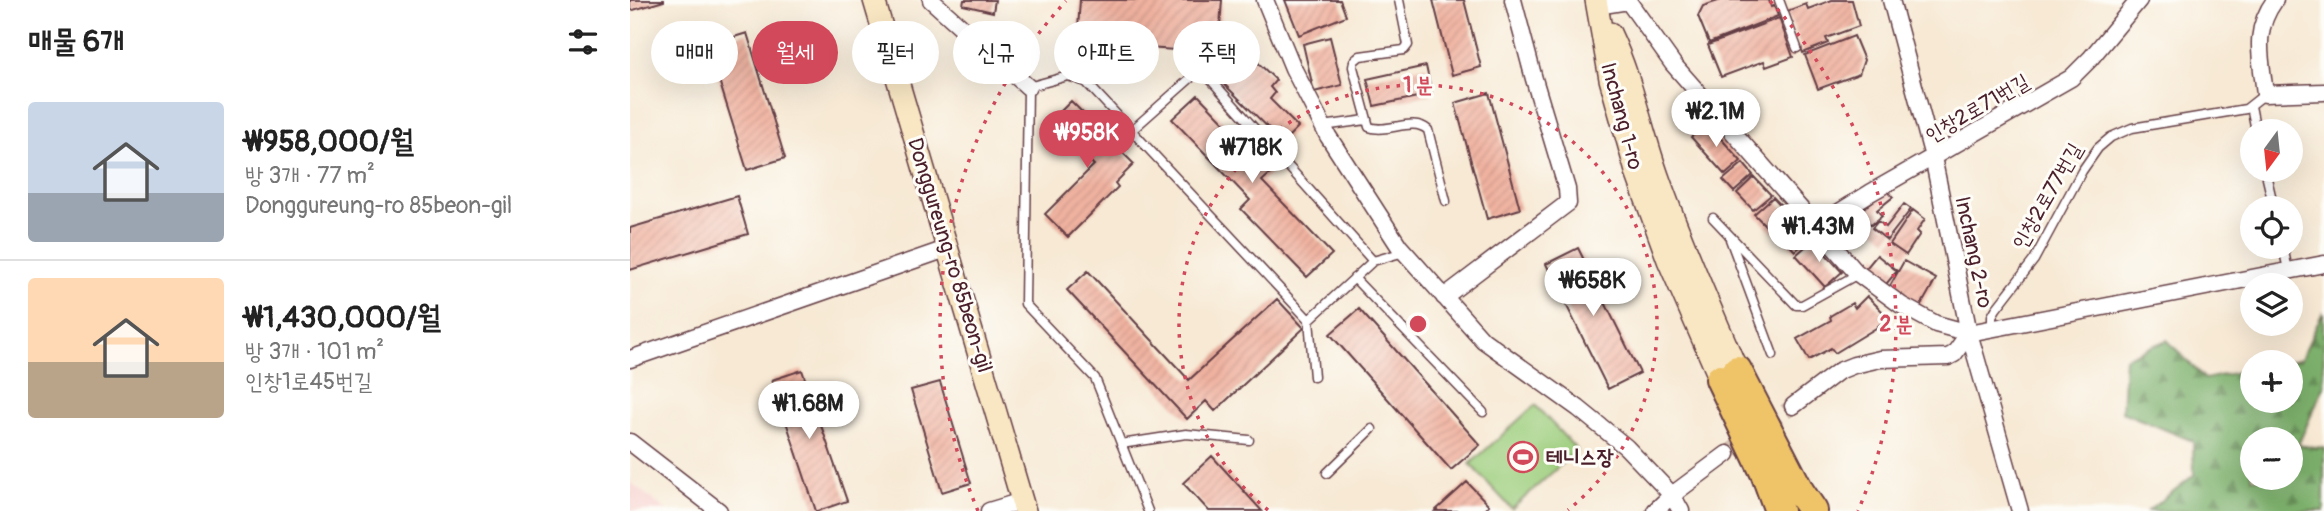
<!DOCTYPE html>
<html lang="ko">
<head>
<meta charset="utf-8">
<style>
  :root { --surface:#fff; --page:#f6f6f6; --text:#222; --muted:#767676; --line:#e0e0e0; --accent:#d1495b }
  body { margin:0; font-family:Pangolin,"Poor Story",sans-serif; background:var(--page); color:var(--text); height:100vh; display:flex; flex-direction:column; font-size:26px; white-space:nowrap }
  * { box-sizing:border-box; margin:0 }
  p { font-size:23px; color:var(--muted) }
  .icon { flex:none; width:38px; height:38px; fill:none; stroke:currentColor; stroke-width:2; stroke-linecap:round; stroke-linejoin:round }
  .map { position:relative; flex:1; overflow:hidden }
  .panel { display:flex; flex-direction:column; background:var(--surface); width:630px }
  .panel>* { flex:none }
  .banner { position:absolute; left:21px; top:21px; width:665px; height:63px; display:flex; gap:14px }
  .needle { width:46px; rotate:195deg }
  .fabs { position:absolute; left:1610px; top:119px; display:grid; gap:14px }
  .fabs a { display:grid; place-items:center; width:63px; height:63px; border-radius:50%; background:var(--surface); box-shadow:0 7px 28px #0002; font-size:35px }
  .price { position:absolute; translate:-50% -60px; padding:0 16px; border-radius:24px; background:#fff; color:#222; font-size:23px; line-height:46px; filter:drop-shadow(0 2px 4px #0008) }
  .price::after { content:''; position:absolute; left:50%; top:42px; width:21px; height:16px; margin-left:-10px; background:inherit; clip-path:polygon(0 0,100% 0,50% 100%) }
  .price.current { background:var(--accent); color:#fff }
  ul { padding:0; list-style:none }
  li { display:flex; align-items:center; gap:21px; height:175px; padding:0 28px }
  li+li { border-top:2px solid var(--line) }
  li span { display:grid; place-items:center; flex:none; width:196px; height:140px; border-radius:7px; color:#555 }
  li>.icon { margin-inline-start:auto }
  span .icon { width:84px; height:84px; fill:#fffc; stroke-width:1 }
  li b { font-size:30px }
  h2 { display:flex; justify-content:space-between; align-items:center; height:84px; padding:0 28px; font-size:30px }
  .tag { padding:0 24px; border-radius:32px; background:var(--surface); box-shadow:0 7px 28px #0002; font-size:24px; line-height:63px }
  .tag.current { background:var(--accent); color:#fff }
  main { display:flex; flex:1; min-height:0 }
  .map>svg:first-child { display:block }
  .built { fill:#f7d0ce }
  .grass { fill:#9ccd7c; stroke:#737654; stroke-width:2 }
  .forest { fill:url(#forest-firs); stroke:#64684c; stroke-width:2; fill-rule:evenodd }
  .building { fill:url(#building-hatch) }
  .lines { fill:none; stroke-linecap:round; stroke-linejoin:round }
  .street-tunnel { stroke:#d4c1b2; stroke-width:16; stroke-dasharray:16 8; stroke-linecap:butt }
  .lane-casing { stroke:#643d44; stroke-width:11 }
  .street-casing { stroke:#643d44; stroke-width:19 }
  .secondary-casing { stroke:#643d44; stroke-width:24 }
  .highway-casing { stroke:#643d44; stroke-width:32 }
  .lane { stroke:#fff; stroke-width:8 }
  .street { stroke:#fff; stroke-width:16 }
  .secondary { stroke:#f9e7c3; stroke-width:21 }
  .highway { stroke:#efc469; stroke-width:28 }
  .ring { fill:none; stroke:#d1495b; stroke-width:3.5; stroke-dasharray:3.5 7 }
  .labels { text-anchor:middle; stroke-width:6; stroke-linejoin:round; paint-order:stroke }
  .street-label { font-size:21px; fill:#4a1f2b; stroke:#fdfcf7 }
  .poi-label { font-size:21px; font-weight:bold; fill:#4a1f2b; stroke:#fdfcf7; text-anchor:start }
  .centre { fill:#d1495b; stroke:#fdfcf7; stroke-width:3.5 }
  .ring-label { font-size:21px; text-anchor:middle; font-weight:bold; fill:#d1495b; stroke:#fdfcf7; stroke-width:6; stroke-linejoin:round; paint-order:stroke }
</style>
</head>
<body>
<main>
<section class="panel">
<h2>매물 6개<svg class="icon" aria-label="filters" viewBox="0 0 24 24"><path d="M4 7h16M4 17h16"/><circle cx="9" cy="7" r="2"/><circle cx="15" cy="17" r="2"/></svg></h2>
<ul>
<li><span style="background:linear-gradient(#c9d6e8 65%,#9aa5b1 0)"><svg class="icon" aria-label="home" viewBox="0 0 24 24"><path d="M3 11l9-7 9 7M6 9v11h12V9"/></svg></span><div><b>₩958,000/월</b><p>방 3개 · 77 m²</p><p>Donggureung-ro 85beon-gil</p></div></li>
<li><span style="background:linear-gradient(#ffd9b3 60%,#b9a48a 0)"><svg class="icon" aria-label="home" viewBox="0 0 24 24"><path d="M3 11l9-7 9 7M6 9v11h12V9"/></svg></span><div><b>₩1,430,000/월</b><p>방 3개 · 101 m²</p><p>인창1로45번길</p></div></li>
</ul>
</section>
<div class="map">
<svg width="1694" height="511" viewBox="0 0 1694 511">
  <defs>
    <pattern id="forest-firs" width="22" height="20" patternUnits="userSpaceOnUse" patternTransform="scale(1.75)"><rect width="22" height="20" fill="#7db06c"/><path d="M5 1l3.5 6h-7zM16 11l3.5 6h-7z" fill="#688f59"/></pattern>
    <pattern id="building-hatch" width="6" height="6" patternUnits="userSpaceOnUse" patternTransform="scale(1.75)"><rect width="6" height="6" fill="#f0b2a0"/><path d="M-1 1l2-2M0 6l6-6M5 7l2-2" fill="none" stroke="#cf998a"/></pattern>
  </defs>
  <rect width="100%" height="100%" fill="#fdfcf7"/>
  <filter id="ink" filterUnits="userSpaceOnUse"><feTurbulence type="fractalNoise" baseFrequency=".0143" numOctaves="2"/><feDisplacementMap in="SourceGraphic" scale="14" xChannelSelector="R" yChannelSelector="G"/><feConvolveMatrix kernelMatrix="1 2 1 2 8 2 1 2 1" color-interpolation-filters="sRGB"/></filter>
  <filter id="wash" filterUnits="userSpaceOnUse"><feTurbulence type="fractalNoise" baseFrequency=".00686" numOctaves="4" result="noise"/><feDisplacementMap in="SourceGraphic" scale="28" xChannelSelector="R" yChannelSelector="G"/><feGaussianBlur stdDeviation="1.57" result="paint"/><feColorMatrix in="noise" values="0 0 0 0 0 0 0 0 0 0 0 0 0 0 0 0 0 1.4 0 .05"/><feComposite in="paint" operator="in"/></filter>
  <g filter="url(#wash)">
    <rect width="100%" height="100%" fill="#f7e9d4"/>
    <path class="built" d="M 0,482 L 37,511 L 0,511 Z"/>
    <path class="grass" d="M 905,405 L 947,450 L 882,509 L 840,464 Z"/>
    <path class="forest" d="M 1693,312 L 1694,386 L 1668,445 L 1694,448 L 1694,511 L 1518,511 L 1564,475 L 1563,441 L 1492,412 L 1495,358 L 1537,340 L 1575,379 L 1622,369 L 1622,401 L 1661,401 L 1661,362 L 1655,362 L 1671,359 ZM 1622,439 L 1661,439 L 1661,478 L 1622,478 Z"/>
    <g id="blocks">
      <path class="building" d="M 0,0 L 34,0 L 34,1 L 0,11 Z
        M 334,0 L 365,0 L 363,12 L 333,5 Z
        M 450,0 L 592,0 L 588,53 L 447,43 Z
        M 655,0 L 710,0 L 716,16 L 669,35 Z
        M 803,0 L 834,0 L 851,67 L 822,75 Z
        M 1091,0 L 1139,0 L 1141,7 L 1144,6 L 1148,16 L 1079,43 L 1068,16 L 1073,6 Z
        M 1202,0 L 1222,0 L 1229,26 L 1196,38 L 1198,43 L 1173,53 L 1157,11 L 1176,4 L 1178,9 Z
        M 1149,18 L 1163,57 L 1136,67 L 1134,61 L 1091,77 L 1078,45 Z
        M 117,33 L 155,158 L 117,170 L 78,45 Z
        M 1224,36 L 1234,60 L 1229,74 L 1188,89 L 1175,55 Z
        M 700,37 L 712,85 L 684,92 L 673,44 Z
        M 603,57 L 612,67 L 622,57 L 646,80 L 640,87 L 645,93 L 640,99 L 668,127 L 653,142 L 592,82 L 598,77 L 591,69 Z
        M 796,66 L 802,94 L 744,106 L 737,79 Z
        M 859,93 L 890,209 L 857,219 L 825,103 Z
        M 568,95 L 642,172 L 632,181 L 702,254 L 677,277 L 611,209 L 620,200 L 542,119 Z
        M 441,101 L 504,164 L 485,183 L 488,187 L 438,237 L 415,214 L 464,165 L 420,122 Z
        M 1077,123 L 1111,161 L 1095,175 L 1061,137 Z
        M 1113,163 L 1123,175 L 1104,192 L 1093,180 Z
        M 1124,177 L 1141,195 L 1123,210 L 1107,193 Z
        M 1257,190 L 1263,197 L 1247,210 L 1252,216 L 1241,225 L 1230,211 Z
        M 107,196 L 118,234 L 0,270 L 0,228 Z
        M 1143,197 L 1161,216 L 1143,233 L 1124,214 Z
        M 1274,204 L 1281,209 L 1257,240 L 1242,228 L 1248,221 L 1256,227 Z
        M 1283,210 L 1295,219 L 1287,231 L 1290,234 L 1276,255 L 1260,244 Z
        M 1163,218 L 1181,237 L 1165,251 L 1148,233 Z
        M 1183,240 L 1212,272 L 1195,287 L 1166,255 Z
        M 948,248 L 1010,373 L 978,389 L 916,264 Z
        M 1247,255 L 1267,271 L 1252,289 L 1232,273 Z
        M 1274,261 L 1306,279 L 1288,311 L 1256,293 Z
        M 458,271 L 559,380 L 647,299 L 674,328 L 585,411 L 576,401 L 557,419 L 437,290 Z
        M 1237,296 L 1258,317 L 1246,328 L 1205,353 L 1201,348 L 1179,360 L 1167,339 L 1201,320 L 1200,316 L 1222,303 L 1225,308 Z
        M 729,309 L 850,445 L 821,470 L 700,334 Z
        M 172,370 L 217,501 L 188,511 L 186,511 L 142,380 Z
        M 310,382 L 341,483 L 312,492 L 281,390 Z
        M 582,456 L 632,511 L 579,511 L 553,483 Z
        M 837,482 L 859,505 L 853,511 L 805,511 Z"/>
    </g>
  </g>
  <g filter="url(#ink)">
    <use href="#blocks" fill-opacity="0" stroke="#643d44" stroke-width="2"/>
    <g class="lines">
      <path class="street-tunnel" d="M 1097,454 L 1163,406"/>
      <g class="lane-casing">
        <path id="lane" d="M 769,0 L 778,45 L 774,50 L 730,56 L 724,61 L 723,67 L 739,127 C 758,134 782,116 798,130 L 816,201
          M 1149,0 L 1167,48
          M 1621,106 L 1626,131
          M 693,126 L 736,120
          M 501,131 L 563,76 C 571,72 576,76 582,81 L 743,261 L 679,320
          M 1635,170 L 1644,208
          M 1083,218 L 1166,305 L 1172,305 L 1228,274
          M 1100,239 L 1143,355
          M 1653,247 L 1658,270
          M 743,261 L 774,252
          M 724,278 L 853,412
          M 1362,328 L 1362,316 L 1366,309 L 1404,260 L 1452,171 L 1468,148 L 1481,137 L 1502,128 L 1616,109 L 1635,94
          M 491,444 L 556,434 L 619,440
          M 697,473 L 742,429
          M 518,511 L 465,378 L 395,304 L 398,87 L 438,76 L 456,82 L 679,320 L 684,377"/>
      </g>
      <g class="street-casing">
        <path id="street" d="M 301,0 L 398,87
          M 635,0 L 663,68 L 698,136 L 769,246 L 853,340 L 948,408 L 996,447 L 1042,495 L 1051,511
          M 1261,0 L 1303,157 L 1339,333 L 1390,511
          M 1645,0 C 1622,32 1631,57 1635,94 L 1694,92
          M 967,6 L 998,1 L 1043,64 L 1226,272 L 1271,305 L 1306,324 L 1339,333 L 1694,264
          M 1185,227 L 1240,193 L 1441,78 L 1460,59 L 1509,0
          M 814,297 L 938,203 L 937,189 L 904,79 L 883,0
          M 0,359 L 319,248
          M 1163,406 L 1209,371 L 1224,365 L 1250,359 L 1318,357 L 1324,354 L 1339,333
          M 0,442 L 89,511
          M 359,511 L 392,501
          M 1025,511 L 1042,495 L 1097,454"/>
      </g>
      <g class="secondary-casing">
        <path id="secondary" d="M 244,0 L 395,511
          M 966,0 L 980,79 L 1007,175 L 1038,260 L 1090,379
          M 980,33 C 1002,79 1011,128 1028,176 C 1051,242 1080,306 1107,370"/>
      </g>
      <g class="highway-casing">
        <path id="highway" d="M 1107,370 L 1170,492 L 1183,511
          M 1090,379 L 1135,473 L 1149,511"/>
      </g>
      <use href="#lane" class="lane"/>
      <use href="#street" class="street"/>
      <use href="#secondary" class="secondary"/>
      <use href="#highway" class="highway"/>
    </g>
  </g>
  <g class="ring">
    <path d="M638 510A239 239 0 1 1 938 510"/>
    <path d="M348 511A478 478 0 0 1 436 1M1140 1A478 478 0 0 1 1228 511"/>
  </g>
  <defs>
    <g id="stadium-ring" transform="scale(1.575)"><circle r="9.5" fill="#fdfcf7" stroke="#d1495b" stroke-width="1.5"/><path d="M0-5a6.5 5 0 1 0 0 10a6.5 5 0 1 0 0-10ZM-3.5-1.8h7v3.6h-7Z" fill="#d1495b"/></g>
  </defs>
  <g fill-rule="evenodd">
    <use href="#stadium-ring" x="893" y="457"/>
  </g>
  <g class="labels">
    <g class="street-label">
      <text transform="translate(1347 108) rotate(-30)" y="7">인창2로71번길</text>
      <text transform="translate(992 116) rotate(75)" y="7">Inchang 1-ro</text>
      <text transform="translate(1417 196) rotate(-60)" y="7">인창2로77번길</text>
      <text transform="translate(1344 252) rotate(78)" y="7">Inchang 2-ro</text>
      <text transform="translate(320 255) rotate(73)" y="7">Donggureung-ro 85beon-gil</text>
    </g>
    <g class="poi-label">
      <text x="916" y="464">테니스장</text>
    </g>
  </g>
  <circle cx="788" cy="324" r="10" class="centre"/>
  <g class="ring-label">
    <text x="788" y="92">1 분</text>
    <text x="1266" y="331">2 분</text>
  </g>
</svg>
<div class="fabs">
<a><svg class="needle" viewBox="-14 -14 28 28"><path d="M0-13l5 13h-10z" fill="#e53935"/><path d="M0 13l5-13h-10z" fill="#767676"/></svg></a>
<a><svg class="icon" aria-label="locate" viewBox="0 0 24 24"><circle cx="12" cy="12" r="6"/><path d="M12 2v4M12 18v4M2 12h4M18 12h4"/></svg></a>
<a><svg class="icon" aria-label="layers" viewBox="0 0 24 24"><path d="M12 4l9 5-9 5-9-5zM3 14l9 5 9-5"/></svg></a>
<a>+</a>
<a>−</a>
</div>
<b class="price" style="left:1086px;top:149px">₩2.1M</b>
<b class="price current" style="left:457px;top:170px">₩958K</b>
<b class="price" style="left:622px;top:185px">₩718K</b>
<b class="price" style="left:1189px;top:264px">₩1.43M</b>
<b class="price" style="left:963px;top:318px">₩658K</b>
<b class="price" style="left:179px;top:441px">₩1.68M</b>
<div class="banner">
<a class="tag">매매</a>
<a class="tag current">월세</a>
<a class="tag">필터</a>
<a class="tag">신규</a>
<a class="tag">아파트</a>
<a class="tag">주택</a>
</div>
</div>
</main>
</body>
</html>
